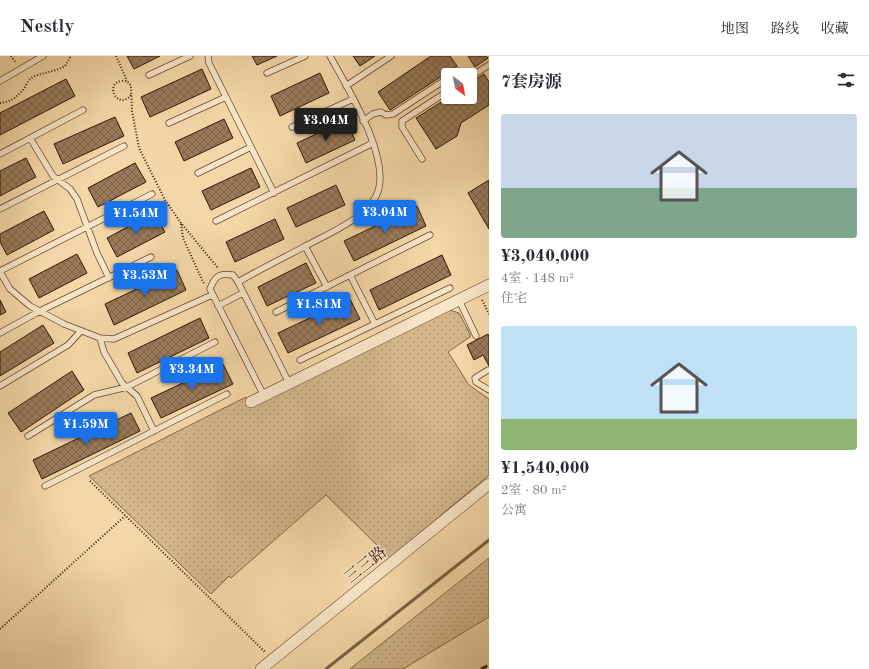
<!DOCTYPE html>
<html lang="zh">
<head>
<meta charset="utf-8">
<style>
  :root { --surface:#fff; --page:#f2f2f3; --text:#2b2b33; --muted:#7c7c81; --line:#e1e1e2; --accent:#1a73e8 }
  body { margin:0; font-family:"Old Standard TT","Noto Serif SC",serif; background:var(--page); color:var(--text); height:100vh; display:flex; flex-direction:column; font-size:15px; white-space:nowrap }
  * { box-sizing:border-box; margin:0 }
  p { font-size:13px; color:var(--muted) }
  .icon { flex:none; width:22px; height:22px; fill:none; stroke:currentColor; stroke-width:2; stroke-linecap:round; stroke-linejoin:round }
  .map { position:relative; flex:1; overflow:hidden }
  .drawer { display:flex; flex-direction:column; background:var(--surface); width:380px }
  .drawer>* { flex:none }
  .needle { width:26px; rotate:148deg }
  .buttons { position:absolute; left:441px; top:12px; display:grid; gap:8px }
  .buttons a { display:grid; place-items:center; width:36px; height:36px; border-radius:4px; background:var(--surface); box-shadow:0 1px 3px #0004; font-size:20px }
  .price { position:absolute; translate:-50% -34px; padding:0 9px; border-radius:4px; background:var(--accent); color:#fff; font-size:13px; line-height:26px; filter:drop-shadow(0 1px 2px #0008) }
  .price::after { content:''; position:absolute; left:50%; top:24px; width:12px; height:9px; margin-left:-6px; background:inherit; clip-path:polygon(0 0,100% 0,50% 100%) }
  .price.active { background:#222; color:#fff }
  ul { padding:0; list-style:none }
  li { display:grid; align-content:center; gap:8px; height:212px; padding:0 12px }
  li span { display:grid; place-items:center; height:124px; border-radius:4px; color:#555 }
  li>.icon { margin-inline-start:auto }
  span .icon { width:72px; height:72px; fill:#fffc; stroke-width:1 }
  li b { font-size:17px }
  h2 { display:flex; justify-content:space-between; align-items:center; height:48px; padding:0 12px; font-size:17px }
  header { display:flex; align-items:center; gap:24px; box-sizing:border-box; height:56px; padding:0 20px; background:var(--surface); border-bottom:1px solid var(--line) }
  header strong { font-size:19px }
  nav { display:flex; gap:22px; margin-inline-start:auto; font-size:14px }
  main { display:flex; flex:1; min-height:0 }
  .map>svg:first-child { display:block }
  .garden { fill:url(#garden-dots); stroke:#846648 }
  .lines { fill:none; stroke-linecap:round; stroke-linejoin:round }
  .stream { stroke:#806246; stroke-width:3 }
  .building { fill:url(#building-cross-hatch); stroke:#341505 }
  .lane-casing { stroke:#64462e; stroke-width:7 }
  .street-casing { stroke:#64462e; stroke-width:12 }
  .path { stroke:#341505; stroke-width:2; stroke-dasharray:1 2; stroke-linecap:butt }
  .lane { stroke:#f8e5c6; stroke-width:5.5 }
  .street { stroke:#f8e5c6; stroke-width:11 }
  .rail { stroke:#341505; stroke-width:3; stroke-dasharray:7 7; stroke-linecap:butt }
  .labels { text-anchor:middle; stroke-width:3; stroke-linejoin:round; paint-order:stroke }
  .street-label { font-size:16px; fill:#341505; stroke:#f8e5c6 }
</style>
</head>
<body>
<header>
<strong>Nestly</strong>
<nav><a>地图</a><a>路线</a><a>收藏</a></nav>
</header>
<main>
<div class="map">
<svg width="489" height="613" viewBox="0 0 489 613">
  <defs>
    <pattern id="garden-dots" width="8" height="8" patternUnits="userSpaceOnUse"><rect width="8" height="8" fill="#d3b68c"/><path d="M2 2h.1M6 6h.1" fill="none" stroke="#b69c77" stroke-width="1.8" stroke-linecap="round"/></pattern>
    <pattern id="building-cross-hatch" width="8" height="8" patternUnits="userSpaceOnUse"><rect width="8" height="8" fill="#987a5a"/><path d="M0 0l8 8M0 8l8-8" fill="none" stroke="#7d6348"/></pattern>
  </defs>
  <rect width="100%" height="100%" fill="#f4d7a8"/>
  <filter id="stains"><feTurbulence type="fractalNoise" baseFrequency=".005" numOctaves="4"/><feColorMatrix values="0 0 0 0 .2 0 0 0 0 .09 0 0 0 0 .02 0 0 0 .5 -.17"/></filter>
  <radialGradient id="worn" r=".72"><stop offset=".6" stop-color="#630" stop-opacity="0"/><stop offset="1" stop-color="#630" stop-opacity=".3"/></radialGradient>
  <path class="garden" d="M 449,254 L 459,257 L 470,278 L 470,281 L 448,296 L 469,329 L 489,343 L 489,419 L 390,502 L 326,439 L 231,522 L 229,520 L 211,538 L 89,420 L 246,341 L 251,349 Z
    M 489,502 L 489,561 L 403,613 L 350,613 Z"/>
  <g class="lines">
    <path class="stream" d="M 326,613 L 489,484"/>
  </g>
  <path class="building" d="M 127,0 L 160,0 L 134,13 Z
    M 252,0 L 277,0 L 257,9 Z
    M 353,0 L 375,0 L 360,10 Z
    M 431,0 L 450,0 L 457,10 L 390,54 L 378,36 Z
    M 468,0 L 486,0 L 488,2 L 475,11 Z
    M 202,13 L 211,33 L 150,61 L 141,41 Z
    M 320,17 L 329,37 L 280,60 L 271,40 Z
    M 484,18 L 489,26 L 489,49 L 461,67 L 457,80 L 436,93 L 416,62 L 449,41 L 470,41 L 470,27 Z
    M 66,23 L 75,40 L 0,79 L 0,57 Z
    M 115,61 L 124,80 L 63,108 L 54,88 Z
    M 224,63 L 233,82 L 184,105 L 175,86 Z
    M 346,64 L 355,84 L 306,107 L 297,87 Z
    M 26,102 L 36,121 L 0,140 L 0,115 Z
    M 135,107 L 146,126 L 98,151 L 88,132 Z
    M 251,112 L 260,131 L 211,154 L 202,135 Z
    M 489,124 L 489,173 L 468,137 Z
    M 336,129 L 345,149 L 296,171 L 287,152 Z
    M 417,150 L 426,170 L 354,205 L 344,185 Z
    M 44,155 L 54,174 L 7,199 L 0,186 L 0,178 Z
    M 154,157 L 165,176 L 117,201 L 107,182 Z
    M 275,163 L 284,183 L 235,206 L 226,186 Z
    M 77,198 L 87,217 L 39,242 L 29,223 Z
    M 442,199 L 451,219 L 379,254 L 370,234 Z
    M 306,207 L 316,227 L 267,250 L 258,231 Z
    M 177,214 L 186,234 L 114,269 L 105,248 Z
    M 350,243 L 360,263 L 288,297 L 278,277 Z
    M 0,244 L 6,256 L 0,259 Z
    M 200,262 L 209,282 L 137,317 L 128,297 Z
    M 43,269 L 54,287 L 0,320 L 0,296 Z
    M 488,278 L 489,281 L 489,310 L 483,299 L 474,304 L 467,289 Z
    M 223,308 L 233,328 L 161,362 L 151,342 Z
    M 72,315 L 84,334 L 21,376 L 8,357 Z
    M 131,357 L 140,375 L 42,423 L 33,404 Z"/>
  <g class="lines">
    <g class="lane-casing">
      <path id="lane" d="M 208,0 L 209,7 L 274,137
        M 267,17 L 305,0
        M 149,19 L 190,0
        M 452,19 L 458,15
        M 470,21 L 489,9
        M 0,25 L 43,0
        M 346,30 L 391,0
        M 363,65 L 373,58 L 381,56 L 386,59 L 393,58 L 448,22
        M 169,67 L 226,41
        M 292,71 L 353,43
        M 30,82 L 53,120 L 70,133 L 77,143 L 97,197 L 109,222
        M 0,98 L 83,54
        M 422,103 L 402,71 L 402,65 L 448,35
        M 198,117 L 251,91
        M 0,153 L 124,90
        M 216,165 L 373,87
        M 305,190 L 327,231
        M 0,215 L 152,138
        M 0,216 L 10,233 L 30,250 L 64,268 L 100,282 L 114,283 L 212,239
        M 350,219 L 375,268
        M 238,226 C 259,214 281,203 302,192 C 325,179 364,164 376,140 C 394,106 347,31 330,0
        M 459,244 L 476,280
        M 218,250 L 243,237
        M 276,256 L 430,179
        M 0,277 L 40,255 L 151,201
        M 100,282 L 104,296 L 122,327 L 137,340 L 154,375
        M 300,304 L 450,232
        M 488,314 L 475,322 L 476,326 L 489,334
        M 0,330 L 68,289 L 81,275
        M 264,340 L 210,233 C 215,220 219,217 233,219 L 238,226 L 289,327
        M 28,380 L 94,339 L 127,331 L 215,286
        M 45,430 L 227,338"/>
    </g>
    <g class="street-casing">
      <path id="street" d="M 251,346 L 489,229
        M 261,613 L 489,428"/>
    </g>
    <path class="path" d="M 11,0 L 16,7
      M 116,0 L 127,25
      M 131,39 C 118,55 104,28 121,25 C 125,24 129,26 131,30 L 132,55 L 139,92 L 165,144 L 181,167 L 218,212
      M 0,47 C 11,46 19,40 25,31 C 27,27 29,23 33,21 C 43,16 55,16 65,10 L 71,0
      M 181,168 L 183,182 L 203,226 L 205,228
      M 482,244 L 489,258
      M 90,425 L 265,596
      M 0,573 L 125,460"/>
    <use href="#lane" class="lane"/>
    <use href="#street" class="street"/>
    <path class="rail" d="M 481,613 L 489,609"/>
  </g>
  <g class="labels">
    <g class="street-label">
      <text transform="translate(365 508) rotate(-39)" y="6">三三路</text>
    </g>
  </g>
  <rect width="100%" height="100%" filter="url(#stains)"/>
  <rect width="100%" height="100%" fill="url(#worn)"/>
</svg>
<div class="buttons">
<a><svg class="needle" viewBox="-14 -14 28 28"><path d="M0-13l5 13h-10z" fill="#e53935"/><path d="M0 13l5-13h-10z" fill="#7c7c81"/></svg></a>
</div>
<b class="price active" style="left:326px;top:86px">¥3.04M</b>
<b class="price" style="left:385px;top:178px">¥3.04M</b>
<b class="price" style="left:136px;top:179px">¥1.54M</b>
<b class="price" style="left:145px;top:241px">¥3.53M</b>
<b class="price" style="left:319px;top:270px">¥1.81M</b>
<b class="price" style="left:192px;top:335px">¥3.34M</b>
<b class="price" style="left:86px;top:390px">¥1.59M</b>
</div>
<section class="drawer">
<h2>7套房源<svg class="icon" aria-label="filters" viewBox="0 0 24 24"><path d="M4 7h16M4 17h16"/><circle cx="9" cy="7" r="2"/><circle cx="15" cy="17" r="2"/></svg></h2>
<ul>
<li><span style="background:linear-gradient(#c9d6e8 60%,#7fa58c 0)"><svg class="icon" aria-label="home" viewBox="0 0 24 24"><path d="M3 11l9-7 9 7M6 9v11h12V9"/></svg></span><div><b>¥3,040,000</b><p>4室 · 148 m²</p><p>住宅</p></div></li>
<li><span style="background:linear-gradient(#bfe0f5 75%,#8fb573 0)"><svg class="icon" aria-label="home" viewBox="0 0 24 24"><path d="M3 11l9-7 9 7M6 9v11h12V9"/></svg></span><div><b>¥1,540,000</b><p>2室 · 80 m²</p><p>公寓</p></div></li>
</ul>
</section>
</main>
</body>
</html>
